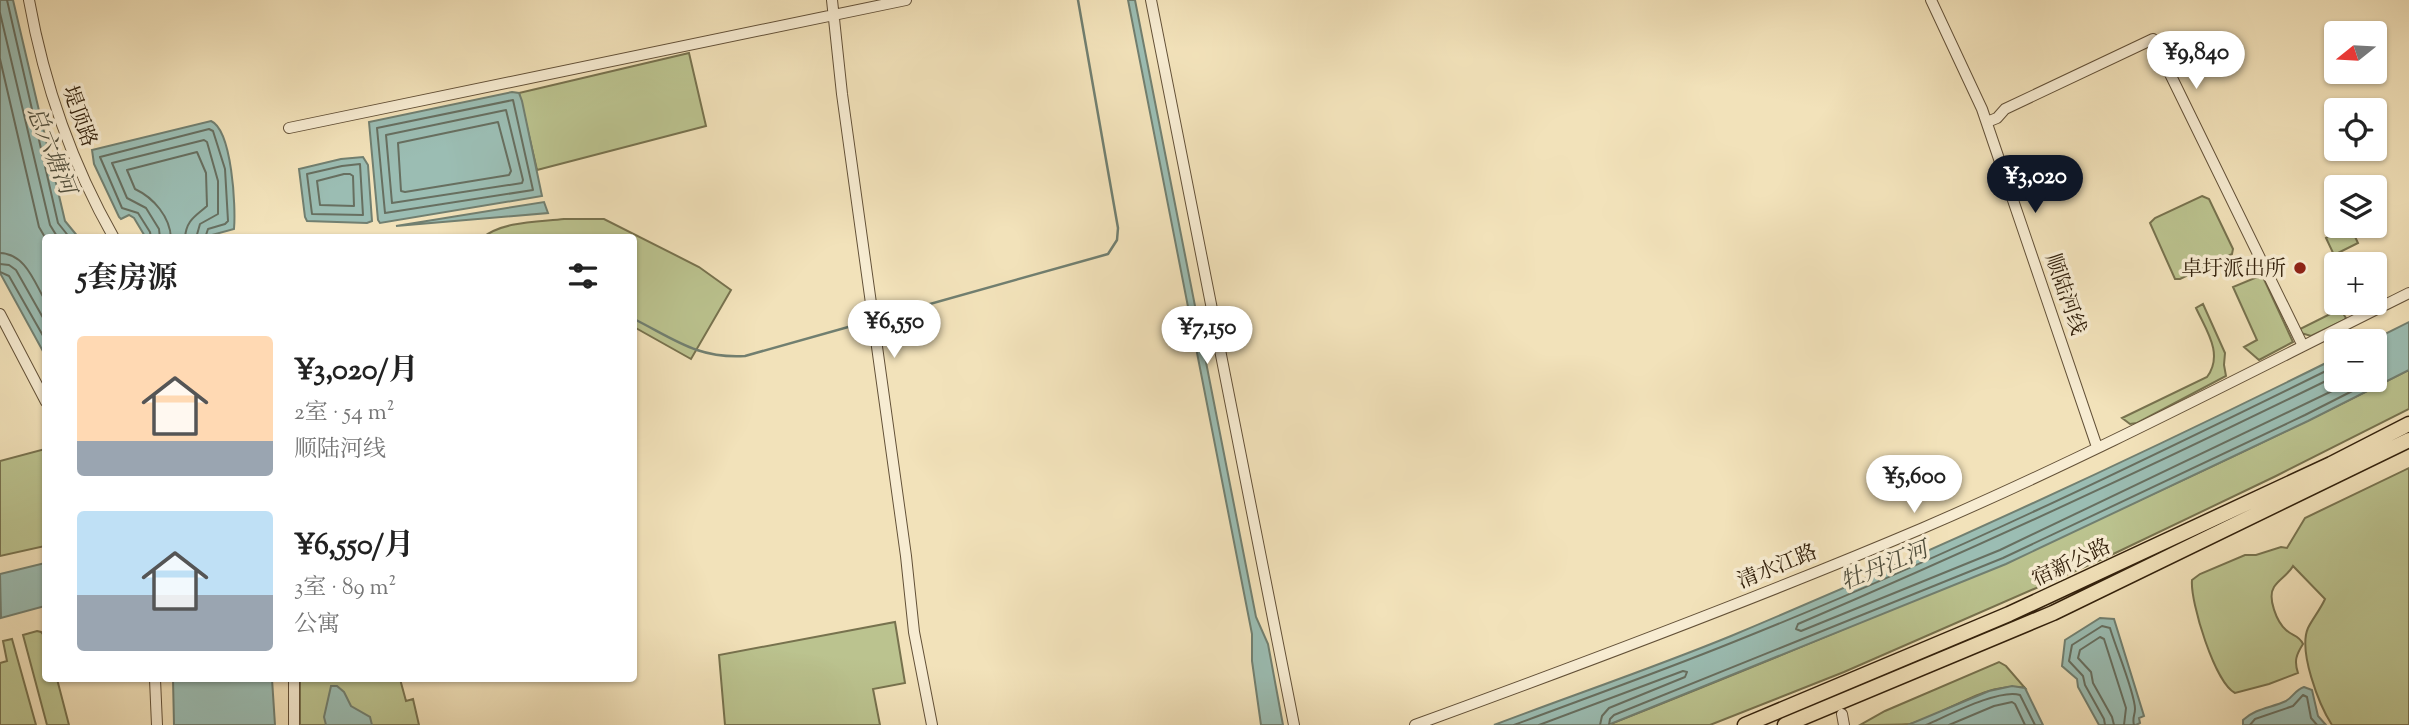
<!DOCTYPE html>
<html lang="zh">
<head>
<meta charset="utf-8">
<style>
  :root { --surface:#fff; --page:#f6f6f6; --text:#222; --muted:#767676; --accent:#111827 }
  body { margin:0; font-family:"Sorts Mill Goudy","Noto Serif SC",serif; background:var(--page); color:var(--text); height:100vh; display:flex; flex-direction:column; font-size:26px; white-space:nowrap }
  * { box-sizing:border-box; margin:0 }
  p { font-size:23px; color:var(--muted) }
  .icon { flex:none; width:38px; height:38px; fill:none; stroke:currentColor; stroke-width:2; stroke-linecap:round; stroke-linejoin:round }
  .map { position:relative; flex:1; overflow:hidden }
  .panel { position:absolute; left:42px; top:234px; width:595px; height:448px; display:flex; flex-direction:column; background:var(--surface); border-radius:7px; box-shadow:0 2px 5px #0004 }
  .panel>* { flex:none }
  .needle { width:46px; rotate:252deg }
  .tools { position:absolute; left:2324px; top:21px; display:grid; gap:14px }
  .tools a { display:grid; place-items:center; width:63px; height:63px; border-radius:7px; background:var(--surface); box-shadow:0 2px 5px #0004; font-size:35px }
  .price { position:absolute; translate:-50% -60px; padding:0 16px; border-radius:24px; background:#fff; color:#222; font-size:23px; line-height:46px; filter:drop-shadow(0 2px 4px #0008) }
  .price::after { content:''; position:absolute; left:50%; top:42px; width:21px; height:16px; margin-left:-10px; background:inherit; clip-path:polygon(0 0,100% 0,50% 100%) }
  .price.current { background:var(--accent); color:#fff }
  ul { padding:0; list-style:none }
  li { display:flex; align-items:center; gap:21px; height:175px; padding:0 35px }
  li span { display:grid; place-items:center; flex:none; width:196px; height:140px; border-radius:7px; color:#555 }
  li>.icon { margin-inline-start:auto }
  span .icon { width:84px; height:84px; fill:#fffc; stroke-width:1 }
  li b { font-size:30px }
  h2 { display:flex; justify-content:space-between; align-items:center; height:84px; padding:0 35px; font-size:30px }
  .map>svg:first-child { display:block }
  .green { fill:#bbc38f; stroke:#77724e; stroke-width:2 }
  .water { fill:#9bbdb3; stroke:#717f70; stroke-width:2 }
  .lines { fill:none; stroke-linecap:round; stroke-linejoin:round }
  .shore { stroke:#676f60; stroke-width:2 }
  .stream { stroke:#717f70; stroke-width:2.5 }
  .minor-casing { stroke:#635138; stroke-width:12 }
  .highway-casing { stroke:#33210c; stroke-width:17 }
  .minor { stroke:#f7ecd2; stroke-width:10 }
  .highway { stroke:#f2e2ba; stroke-width:14 }
  .poi-dot { fill:#8f2418; stroke:#f7ecd2; stroke-width:2.5 }
  .labels { text-anchor:middle; stroke-width:7; stroke-linejoin:round; paint-order:stroke }
  .street-label { font-size:21px; fill:#33210c; stroke:#f7ecd2 }
  .poi-label { font-size:21px; fill:#33210c; stroke:#f7ecd2; text-anchor:end }
  .water-label { font-size:23px; font-style:italic; fill:#52503e; stroke:#f7ecd2 }
</style>
</head>
<body>
<div class="map">
<svg width="2409" height="725" viewBox="0 0 2409 725">
  <rect width="100%" height="100%" fill="#f2e2ba"/>
  <filter id="stains"><feTurbulence type="fractalNoise" baseFrequency=".00286" numOctaves="4"/><feColorMatrix values="0 0 0 0 .2 0 0 0 0 .09 0 0 0 0 .02 0 0 0 .5 -.17"/></filter>
  <radialGradient id="worn" r=".72"><stop offset=".6" stop-color="#630" stop-opacity="0"/><stop offset="1" stop-color="#630" stop-opacity=".3"/></radialGradient>
  <path class="green" d="M 689,53 L 706,126 L 537,170 L 519,93 Z
    M 2202,196 L 2209,199 L 2233,249 L 2232,254 L 2180,279 L 2175,279 L 2150,223 L 2155,218 Z
    M 564,219 L 604,219 L 699,267 L 731,290 L 691,359 L 634,327 L 634,238 L 482,238 C 503,221 538,222 564,219 Z
    M 2350,226 L 2358,243 L 2334,255 L 2326,238 Z
    M 2262,275 L 2293,342 L 2259,360 L 2244,347 L 2257,340 L 2233,287 Z
    M 2203,304 L 2225,353 L 2224,365 L 2226,376 L 2137,423 L 2130,424 L 2122,418 L 2207,377 C 2224,354 2206,330 2196,308 Z
    M 2340,309 L 2346,318 L 2344,320 L 2311,336 L 2301,333 L 2300,329 Z
    M 2409,370 L 2409,409 L 2276,476 L 2107,557 L 1844,672 L 1710,725 L 1608,725 C 1880,617 2149,503 2409,370 Z
    M 45,449 L 45,546 L 0,556 L 0,461 Z
    M 2409,468 L 2409,725 L 2332,725 C 2319,705 2298,651 2308,628 C 2313,618 2320,610 2325,599 L 2293,566 C 2288,575 2279,579 2274,587 C 2267,598 2277,622 2286,630 C 2292,636 2299,635 2303,644 C 2296,655 2294,661 2298,673 L 2269,684 L 2235,693 C 2215,683 2190,602 2192,580 L 2200,574 L 2245,555 L 2256,555 L 2281,547 L 2287,548 L 2305,518 Z
    M 895,622 L 905,683 L 873,689 L 880,725 L 725,725 L 719,655 Z
    M 37,631 L 41,632 L 45,637 L 46,679 L 57,679 L 69,725 L 47,725 L 23,635 Z
    M 12,639 L 36,725 L 0,725 L 0,663 L 7,661 L 3,641 Z
    M 1999,662 L 2006,666 L 2025,688 C 1985,681 1947,714 1910,724 C 1895,725 1875,725 1860,725 L 1885,711 Z
    M 300,679 L 400,679 L 406,701 L 413,699 L 419,725 L 300,725 Z"/>
  <path class="water" d="M 0,0 L 13,0 L 65,221 L 79,238 L 46,238 L 45,355 L 0,273 Z
    M 1128,0 L 1135,0 L 1256,617 L 1268,644 L 1283,725 L 1261,725 L 1252,661 L 1252,634 Z
    M 512,92 L 519,93 L 522,101 L 542,196 L 380,223 L 378,220 L 369,122 Z
    M 211,121 C 232,130 236,207 234,229 L 201,238 L 146,238 L 134,218 L 129,215 L 121,219 L 119,217 L 94,164 L 92,150 Z
    M 363,157 L 368,165 L 372,221 L 367,223 L 307,221 L 305,217 L 299,169 L 341,159 Z
    M 544,202 L 548,213 L 396,226 Z
    M 2409,322 L 2409,370 L 2308,421 L 2006,564 L 1608,725 L 1494,725 C 1573,695 1653,668 1731,636 C 1936,550 2137,457 2336,358 L 2336,380 L 2375,380 L 2375,341 L 2371,341 Z
    M 45,563 L 45,606 L 1,618 L 0,574 Z
    M 2100,618 L 2114,619 L 2144,716 L 2139,718 L 2140,723 L 2136,725 L 2099,725 L 2078,687 L 2077,679 L 2062,666 L 2065,640 Z
    M 173,679 L 272,679 L 275,725 L 174,725 Z
    M 331,686 L 337,686 L 344,692 L 351,706 L 370,717 L 372,725 L 326,725 L 324,717 Z
    M 2012,686 L 2025,688 L 2043,725 L 1908,725 L 1989,691 Z
    M 2304,687 L 2312,690 L 2318,716 L 2326,725 L 2243,725 L 2243,720 C 2256,708 2271,708 2286,701 C 2293,697 2295,690 2304,687 Z"/>
  <g class="lines">
    <path class="shore" d="M 7,0 L 58,223 L 70,238
      M 0,13 L 50,225 L 58,238
      M 0,59 L 39,227 L 46,239
      M 513,100 L 533,190 L 385,213 L 377,128 Z
      M 506,110 L 523,180 L 522,183 L 392,203 L 386,135 Z
      M 498,122 L 511,171 L 509,175 L 405,192 L 401,191 L 398,143 Z
      M 360,164 L 363,215 L 312,214 L 307,174 L 342,166 Z
      M 344,174 L 350,174 L 353,176 L 354,206 L 320,205 L 317,181 Z
      M 151,238 L 150,232 L 138,213 L 122,208 L 100,157 L 209,129 L 213,131 L 225,169 L 228,221 L 225,224 L 208,229 L 205,238
      M 160,238 L 159,229 L 146,208 L 127,198 L 112,163 L 204,140 L 207,142 L 218,181 L 218,214 L 200,224 L 196,238
      M 171,238 C 170,217 154,198 135,189 L 127,170 L 197,152 L 206,173 L 207,206 C 196,216 186,220 185,238
      M 0,253 C 26,254 34,282 46,302
      M 0,264 L 9,265 L 16,270 L 46,323
      M 0,272 L 9,276 L 46,341
      M 2336,376 C 2159,463 1980,546 1798,624 L 1796,629 L 1801,631 L 2000,550 L 2355,380
      M 1514,725 C 1586,698 1659,672 1731,643 C 1937,561 2137,464 2336,366
      M 1539,725 L 1683,671 L 1687,672 L 1685,677 L 1609,708 L 1602,716 L 1600,725
      M 1609,725 L 1610,719 L 1614,715 L 2003,558 L 2305,415 L 2374,380
      M 1926,725 C 1947,716 2000,688 2020,695 L 2035,725
      M 1949,725 L 1994,706 L 2012,702 L 2015,704 L 2025,725
      M 2105,725 L 2104,719 L 2085,685 L 2083,676 L 2069,661 L 2072,645 L 2102,626 L 2110,628 C 2115,646 2135,693 2135,709 C 2135,715 2132,718 2134,725
      M 2114,725 L 2112,717 L 2093,683 L 2091,672 L 2078,658 L 2080,650 L 2100,637 L 2104,639 L 2126,708 L 2124,725
      M 2250,725 L 2255,719 L 2293,706 L 2303,695 L 2307,697 L 2311,718 L 2317,725"/>
    <path class="stream" d="M 880,318 L 1108,254 L 1117,240 L 1118,228 L 1078,0
      M 634,319 C 674,339 698,359 745,356 L 866,322"/>
    <g class="minor-casing">
      <path id="minor" d="M 29,0 C 44,84 72,164 114,238
        M 832,0 L 842,94 L 906,556 L 914,632 L 932,725
        M 1151,0 L 1294,725
        M 1931,0 L 1982,109 L 2097,447
        M 1987,122 L 1997,118 L 2005,109 L 2153,39 L 2303,346
        M 289,128 L 906,0
        M 0,314 L 46,402
        M 155,679 L 157,725
        M 294,679 L 294,725
        M 1842,714 L 1844,725
        M 1415,725 C 1585,663 1756,599 1923,528 C 2088,457 2248,373 2409,293"/>
    </g>
    <g class="highway-casing">
      <path id="highway" d="M 1745,725 L 2009,614 L 2331,464 L 2409,424
        M 1785,725 L 2053,613 L 2409,440"/>
    </g>
    <use href="#minor" class="minor"/>
    <use href="#highway" class="highway"/>
  </g>
  <circle class="poi-dot" cx="2300" cy="268" r="7"/>
  <g class="labels">
    <g class="street-label">
      <text transform="translate(80 116) rotate(70)" y="7">堤顶路</text>
      <text transform="translate(2066 294) rotate(71)" y="7">顺陆河线</text>
      <text transform="translate(2071 562) rotate(-25)" y="7">宿新公路</text>
      <text transform="translate(1777 566) rotate(-22)" y="7">清水江路</text>
    </g>
    <g class="poi-label">
      <text x="2286" y="275">卓圩派出所</text>
    </g>
    <g class="water-label">
      <text transform="translate(52 150) rotate(68)" y="8">总六塘河</text>
      <text transform="translate(1884 565) rotate(-22)" y="8">牡丹江河</text>
    </g>
  </g>
  <rect width="100%" height="100%" filter="url(#stains)"/>
  <rect width="100%" height="100%" fill="url(#worn)"/>
</svg>
<div class="tools">
<a><svg class="needle" viewBox="-14 -14 28 28"><path d="M0-13l5 13h-10z" fill="#e53935"/><path d="M0 13l5-13h-10z" fill="#767676"/></svg></a>
<a><svg class="icon" aria-label="locate" viewBox="0 0 24 24"><circle cx="12" cy="12" r="6"/><path d="M12 2v4M12 18v4M2 12h4M18 12h4"/></svg></a>
<a><svg class="icon" aria-label="layers" viewBox="0 0 24 24"><path d="M12 4l9 5-9 5-9-5zM3 14l9 5 9-5"/></svg></a>
<a>+</a>
<a>−</a>
</div>
<b class="price" style="left:2196px;top:91px">¥9,840</b>
<b class="price current" style="left:2035px;top:215px">¥3,020</b>
<b class="price" style="left:894px;top:360px">¥6,550</b>
<b class="price" style="left:1207px;top:366px">¥7,150</b>
<b class="price" style="left:1914px;top:515px">¥5,600</b>
<section class="panel">
<h2>5套房源<svg class="icon" aria-label="filters" viewBox="0 0 24 24"><path d="M4 7h16M4 17h16"/><circle cx="9" cy="7" r="2"/><circle cx="15" cy="17" r="2"/></svg></h2>
<ul>
<li><span style="background:linear-gradient(#ffd9b3 75%,#9aa5b1 0)"><svg class="icon" aria-label="home" viewBox="0 0 24 24"><path d="M3 11l9-7 9 7M6 9v11h12V9"/></svg></span><div><b>¥3,020/月</b><p>2室 · 54 m²</p><p>顺陆河线</p></div></li>
<li><span style="background:linear-gradient(#bfe0f5 60%,#9aa5b1 0)"><svg class="icon" aria-label="home" viewBox="0 0 24 24"><path d="M3 11l9-7 9 7M6 9v11h12V9"/></svg></span><div><b>¥6,550/月</b><p>3室 · 89 m²</p><p>公寓</p></div></li>
</ul>
</section>
</div>
</body>
</html>
